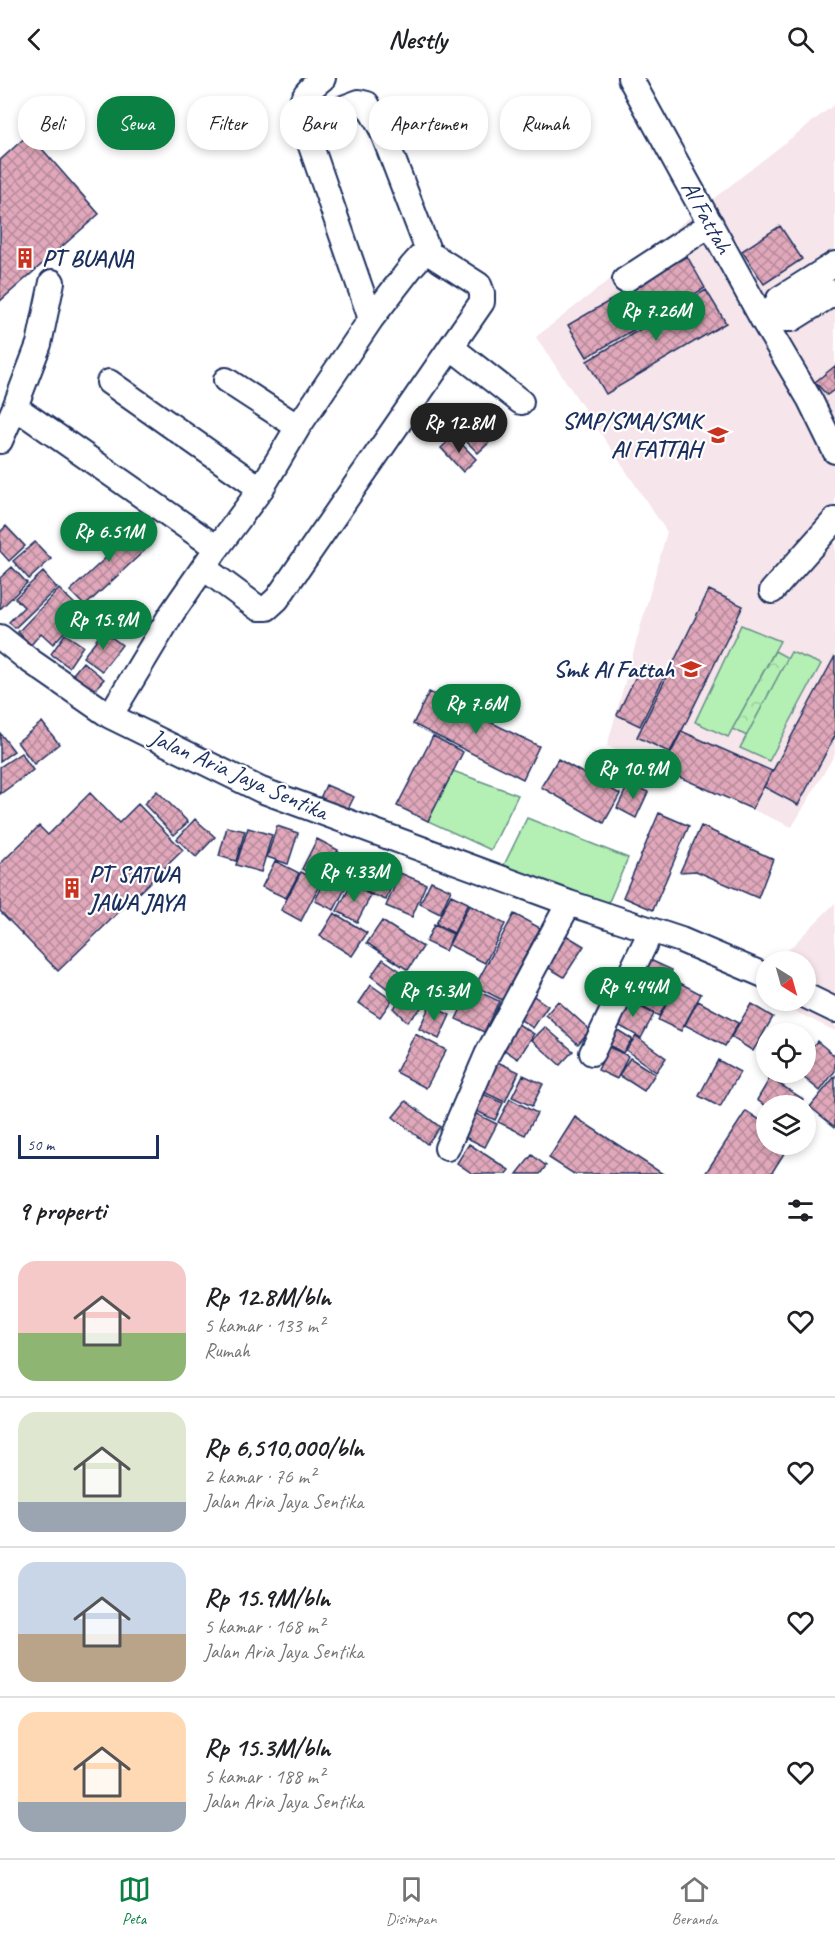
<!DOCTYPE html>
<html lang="id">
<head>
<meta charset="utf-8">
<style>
  :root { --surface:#fff; --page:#f6f6f6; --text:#202124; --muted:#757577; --line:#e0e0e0; --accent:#0b8043 }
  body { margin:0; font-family:Caveat,sans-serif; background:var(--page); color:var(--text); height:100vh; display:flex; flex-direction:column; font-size:22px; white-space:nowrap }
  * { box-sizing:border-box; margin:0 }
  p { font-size:20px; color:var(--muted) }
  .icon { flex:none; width:33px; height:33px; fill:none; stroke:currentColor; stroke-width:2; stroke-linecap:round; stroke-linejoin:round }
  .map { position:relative; height:1096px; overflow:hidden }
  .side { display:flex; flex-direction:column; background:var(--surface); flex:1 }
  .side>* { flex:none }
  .guide { position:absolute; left:18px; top:18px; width:800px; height:54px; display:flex; gap:12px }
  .needle { width:39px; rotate:143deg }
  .tools { position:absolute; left:756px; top:873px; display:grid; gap:12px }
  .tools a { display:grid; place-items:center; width:60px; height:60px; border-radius:50%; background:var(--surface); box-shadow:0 3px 9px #0003; font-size:30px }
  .scale { position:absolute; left:18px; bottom:15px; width:141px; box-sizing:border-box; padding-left:6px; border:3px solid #1b2f5e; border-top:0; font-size:16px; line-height:21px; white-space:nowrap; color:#1b2f5e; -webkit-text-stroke:4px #fff; paint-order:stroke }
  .price { position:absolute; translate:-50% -51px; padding:0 14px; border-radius:21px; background:var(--accent); color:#fff; font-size:20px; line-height:39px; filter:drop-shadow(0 2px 3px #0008) }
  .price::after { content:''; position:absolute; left:50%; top:36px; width:18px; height:14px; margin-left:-9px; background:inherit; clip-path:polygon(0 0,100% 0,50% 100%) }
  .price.on { background:#222; color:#fff }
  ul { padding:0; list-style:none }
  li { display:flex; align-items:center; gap:18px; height:150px; padding:0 18px }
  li+li { border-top:2px solid var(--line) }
  li span { display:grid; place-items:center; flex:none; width:168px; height:120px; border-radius:18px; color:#555 }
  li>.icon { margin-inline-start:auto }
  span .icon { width:72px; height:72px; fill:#fffc; stroke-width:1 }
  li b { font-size:26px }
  h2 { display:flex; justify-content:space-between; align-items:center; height:72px; padding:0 18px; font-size:26px }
  .chip { padding:0 21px; border-radius:24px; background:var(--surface); box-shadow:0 3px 9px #0003; font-size:21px; line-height:54px }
  .chip.on { background:var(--accent); color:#fff }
  header { display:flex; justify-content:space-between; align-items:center; height:78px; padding:0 18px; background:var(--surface); font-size:27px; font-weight:700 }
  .dock { display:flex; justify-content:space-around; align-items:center; height:84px; border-top:2px solid var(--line); background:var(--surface); font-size:16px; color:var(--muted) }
  .dock a { display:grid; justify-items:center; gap:3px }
  .dock .on { color:var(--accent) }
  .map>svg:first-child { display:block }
  .built { fill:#f6e5ea }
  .forest { fill:url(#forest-crowns); stroke:#688f89; stroke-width:1.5 }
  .pitch { fill:#b4efb4; stroke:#688f89; stroke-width:1.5 }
  .building { fill:url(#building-cross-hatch); stroke:#1b2f5e; stroke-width:1.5 }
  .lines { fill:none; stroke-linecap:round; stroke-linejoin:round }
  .minor-casing { stroke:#1b2f5e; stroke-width:28 }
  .minor { stroke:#fff; stroke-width:24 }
  .labels { text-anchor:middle; stroke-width:4.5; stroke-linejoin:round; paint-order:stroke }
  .street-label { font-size:24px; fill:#1b2f5e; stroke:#fff }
  .poi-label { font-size:24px; font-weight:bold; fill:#1b2f5e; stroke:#fff; text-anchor:start }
</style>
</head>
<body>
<header><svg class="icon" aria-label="back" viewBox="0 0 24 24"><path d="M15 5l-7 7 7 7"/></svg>Nestly<svg class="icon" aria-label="search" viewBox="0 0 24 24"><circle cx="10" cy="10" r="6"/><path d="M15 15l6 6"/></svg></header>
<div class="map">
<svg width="835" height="1096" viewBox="0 0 835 1096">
  <defs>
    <pattern id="forest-crowns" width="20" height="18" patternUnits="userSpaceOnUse" patternTransform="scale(1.5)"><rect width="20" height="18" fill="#b4efb4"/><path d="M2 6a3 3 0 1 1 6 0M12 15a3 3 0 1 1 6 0" fill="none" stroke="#9acd9d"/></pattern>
    <pattern id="building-cross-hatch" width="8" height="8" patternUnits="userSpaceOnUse" patternTransform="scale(1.5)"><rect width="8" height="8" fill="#e0a8ba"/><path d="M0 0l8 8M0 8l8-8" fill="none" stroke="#b5899a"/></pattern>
  </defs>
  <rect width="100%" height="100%" fill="#fff"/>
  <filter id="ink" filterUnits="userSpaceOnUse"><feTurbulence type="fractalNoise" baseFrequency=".0167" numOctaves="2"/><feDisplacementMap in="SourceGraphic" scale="12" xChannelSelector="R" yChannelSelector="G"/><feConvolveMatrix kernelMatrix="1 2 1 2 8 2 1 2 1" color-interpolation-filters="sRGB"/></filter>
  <g filter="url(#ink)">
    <path class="built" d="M 835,26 L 835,676 L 792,749 L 607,668 L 667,454 L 536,259 Z
      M 835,825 L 835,953 L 774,923 L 806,922 L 806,884 L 777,883 Z"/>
    <path class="forest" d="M 775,573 L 788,580 L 747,658 L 732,651 Z"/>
    <path class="pitch" d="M 741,547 L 780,563 L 728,659 L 695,644 Z
      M 791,574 L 821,586 L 769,683 L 740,670 Z
      M 453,693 L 518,717 L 491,772 L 428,743 Z
      M 527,740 L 628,780 L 607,828 L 503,789 Z"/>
    <path class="building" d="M 29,56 L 99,136 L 0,223 L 0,82 Z
      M 780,148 L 802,181 L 764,206 L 742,173 Z
      M 687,178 L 705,210 L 587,279 L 568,247 Z
      M 706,212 L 726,245 L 606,316 L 587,283 Z
      M 835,288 L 835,311 L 827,317 L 815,304 Z
      M 469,336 L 493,361 L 478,375 L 454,351 Z
      M 454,358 L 476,381 L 463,394 L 441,370 Z
      M 117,442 L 145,472 L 85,528 L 70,513 L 112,474 L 99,459 Z
      M 6,448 L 25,468 L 9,483 L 0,473 L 0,454 Z
      M 35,464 L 51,481 L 29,501 L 13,483 Z
      M 12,489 L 27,505 L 0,531 L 0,500 Z
      M 43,494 L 57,510 L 15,550 L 9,544 L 24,529 L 15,520 Z
      M 59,511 L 83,534 L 53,566 L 41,555 L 31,567 L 18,554 Z
      M 709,512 L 743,528 L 671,675 L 637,659 Z
      M 103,553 L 122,567 L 102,593 L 83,579 Z
      M 65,556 L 83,568 L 69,589 L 51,576 Z
      M 835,578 L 835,658 L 798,727 L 764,709 Z
      M 83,584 L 104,601 L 89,618 L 69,601 Z
      M 642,586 L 665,597 L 640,648 L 617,637 Z
      M 429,614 L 539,668 L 523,701 L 413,646 Z
      M 42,644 L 59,666 L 34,686 L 17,664 Z
      M 681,653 L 772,693 L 752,731 L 661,691 Z
      M 0,655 L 14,673 L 0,683 Z
      M 433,658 L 463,674 L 428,743 L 397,728 Z
      M 21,675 L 33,692 L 0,716 L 0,689 Z
      M 558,681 L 620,716 L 604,745 L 541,709 Z
      M 629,705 L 648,714 L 636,740 L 617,730 Z
      M 326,707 L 354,719 L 344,739 L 317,727 Z
      M 157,713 L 188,744 L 174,757 L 144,726 Z
      M 90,715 L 119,745 L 138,726 L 183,772 L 58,893 L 0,833 L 0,786 L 39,748 L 48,757 Z
      M 659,735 L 689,748 L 653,832 L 623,819 Z
      M 195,741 L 215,759 L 196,779 L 177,761 Z
      M 277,748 L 298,755 L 288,786 L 267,779 Z
      M 701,748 L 773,781 L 758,820 L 696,793 L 680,794 Z
      M 227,749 L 245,753 L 236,783 L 219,778 Z
      M 248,750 L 272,757 L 261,794 L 236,787 Z
      M 317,761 L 338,772 L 323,802 L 302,791 Z
      M 338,774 L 357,782 L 347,803 L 329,795 Z
      M 275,783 L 299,795 L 286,820 L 262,809 Z
      M 377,786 L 397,793 L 386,822 L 366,814 Z
      M 301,794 L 321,804 L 301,843 L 281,832 Z
      M 400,795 L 426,806 L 412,839 L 386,828 Z
      M 328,796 L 348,805 L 334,832 L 315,823 Z
      M 431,803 L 451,812 L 440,836 L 420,826 Z
      M 351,807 L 371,817 L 357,844 L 337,833 Z
      M 451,817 L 468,825 L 454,855 L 436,846 Z
      M 469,827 L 505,846 L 485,885 L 449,867 Z
      M 334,835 L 367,855 L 352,878 L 320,858 Z
      M 514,836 L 540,850 L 502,922 L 475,908 Z
      M 382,843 L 423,869 L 408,892 L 367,865 Z
      M 434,847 L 453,856 L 445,873 L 426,864 Z
      M 559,853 L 584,868 L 564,899 L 539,884 Z
      M 383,881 L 410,900 L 397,918 L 371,898 Z
      M 648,881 L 672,892 L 665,906 L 641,895 Z
      M 633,894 L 672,914 L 659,938 L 620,917 Z
      M 678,904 L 701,916 L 681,953 L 658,942 Z
      M 371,907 L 392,922 L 380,939 L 359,925 Z
      M 471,910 L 499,923 L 484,954 L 456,941 Z
      M 410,913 L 424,927 L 407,944 L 393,930 Z
      M 531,916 L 548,928 L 533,950 L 515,938 Z
      M 624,920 L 654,936 L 641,960 L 611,943 Z
      M 558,923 L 590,952 L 578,966 L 546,937 Z
      M 698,923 L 738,945 L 725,968 L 685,947 Z
      M 751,926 L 773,939 L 753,973 L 731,959 Z
      M 430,927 L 450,937 L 439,961 L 419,951 Z
      M 518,946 L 534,956 L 518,981 L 503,971 Z
      M 545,949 L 573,973 L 560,987 L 532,962 Z
      M 613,949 L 632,961 L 623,975 L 604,964 Z
      M 415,956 L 446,972 L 426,1010 L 396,994 Z
      M 636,958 L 666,980 L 656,994 L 626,972 Z
      M 817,963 L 835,978 L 835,993 L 820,1013 L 797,994 L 806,994 L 806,977 Z
      M 609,969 L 628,978 L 617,1001 L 598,992 Z
      M 489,980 L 519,994 L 505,1024 L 475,1010 Z
      M 630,980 L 655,996 L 644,1013 L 619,997 Z
      M 718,982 L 740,994 L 720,1029 L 699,1018 Z
      M 523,997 L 543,1006 L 532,1028 L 512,1019 Z
      M 835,998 L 835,1049 L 810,1029 Z
      M 770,1000 L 803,1021 L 799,1028 L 766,1028 L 757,1022 Z
      M 474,1012 L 503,1025 L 495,1042 L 466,1028 Z
      M 510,1021 L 537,1035 L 525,1057 L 498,1044 Z
      M 406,1023 L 440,1049 L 427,1066 L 393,1039 Z
      M 468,1032 L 497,1046 L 485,1069 L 457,1055 Z
      M 746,1033 L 766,1046 L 766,1066 L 790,1066 L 771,1096 L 705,1096 Z
      M 575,1039 L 663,1096 L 574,1096 L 549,1080 Z
      M 469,1066 L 509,1092 L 506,1096 L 473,1096 L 457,1085 Z
      M 532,1077 L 546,1088 L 540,1096 L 517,1096 Z"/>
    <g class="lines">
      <g class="minor-casing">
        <path id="minor" d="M 630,0 L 764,244 L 810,322 L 835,373
          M 303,45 C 297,20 305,15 323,0
          M 625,202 L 711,146
          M 775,236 L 775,229 L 779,221 L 835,186
          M 371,241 L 303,45 L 359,24 L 367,26 L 381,50 L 429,175
          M 764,244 L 775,236 L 783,241 L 792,241 L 835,214
          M 452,270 L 521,324
          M 226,302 L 298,349
          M 109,304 L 261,411
          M 15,329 L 217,470
          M 0,363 L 15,329 L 39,266 L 52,204
          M 772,513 L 835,442
          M 0,559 L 29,582 L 110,638 L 261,712 L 569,825 L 681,862 L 766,898
          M 110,638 L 172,535 L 217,470 L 261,411 L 298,349 L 371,241 L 412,188 L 421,178 L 429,175 L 479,207 L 482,215 L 482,224 L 277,521 L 267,530 L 258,530 L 204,490
          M 806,918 L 835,932
          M 592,975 L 651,853
          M 447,1070 L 487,977 L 569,825"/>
      </g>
      <use href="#minor" class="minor"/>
    </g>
  </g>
  <defs>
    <g id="building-bare" transform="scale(1.62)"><path d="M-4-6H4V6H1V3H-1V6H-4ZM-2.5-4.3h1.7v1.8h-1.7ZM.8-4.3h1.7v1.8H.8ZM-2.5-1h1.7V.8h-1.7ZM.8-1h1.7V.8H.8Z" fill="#c8321e" stroke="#fff" stroke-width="2.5" paint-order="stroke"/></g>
    <g id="school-bare" transform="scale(1.62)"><path d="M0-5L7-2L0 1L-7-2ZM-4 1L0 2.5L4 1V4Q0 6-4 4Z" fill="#c8321e" stroke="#fff" stroke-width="2.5" paint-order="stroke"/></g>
  </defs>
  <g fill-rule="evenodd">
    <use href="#building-bare" x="25" y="180"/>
    <use href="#school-bare" x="718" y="357"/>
    <use href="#school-bare" x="691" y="591"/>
    <use href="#building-bare" x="72" y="810"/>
  </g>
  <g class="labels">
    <g class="street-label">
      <text transform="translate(707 139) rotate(61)" y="8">Al Fattah</text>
      <text transform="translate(239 696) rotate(24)" y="8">Jalan Aria Jaya Sentika</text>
    </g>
    <g class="poi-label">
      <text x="42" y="188">PT BUANA</text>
      <text x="701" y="351" text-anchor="end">SMP/SMA/SMK<tspan x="701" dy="28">Al FATTAH</tspan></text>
      <text x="674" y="599" text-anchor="end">Smk Al Fattah</text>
      <text x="89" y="804">PT SATWA<tspan x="89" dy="28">JAWA JAYA</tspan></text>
    </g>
  </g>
</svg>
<div class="tools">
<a><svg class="needle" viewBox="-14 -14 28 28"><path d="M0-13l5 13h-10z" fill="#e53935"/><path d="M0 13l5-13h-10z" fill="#757577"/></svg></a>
<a><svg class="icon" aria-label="locate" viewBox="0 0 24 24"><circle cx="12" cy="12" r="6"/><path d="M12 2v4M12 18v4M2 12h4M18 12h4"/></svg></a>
<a><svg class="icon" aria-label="layers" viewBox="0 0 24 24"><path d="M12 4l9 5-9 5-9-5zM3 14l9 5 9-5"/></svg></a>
</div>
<div class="scale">50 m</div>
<b class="price" style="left:656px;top:264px">Rp 7.26M</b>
<b class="price on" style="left:459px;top:376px">Rp 12.8M</b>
<b class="price" style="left:109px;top:485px">Rp 6.51M</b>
<b class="price" style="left:103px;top:573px">Rp 15.9M</b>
<b class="price" style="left:476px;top:657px">Rp 7.6M</b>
<b class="price" style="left:633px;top:722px">Rp 10.9M</b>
<b class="price" style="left:354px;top:825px">Rp 4.33M</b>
<b class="price" style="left:633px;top:940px">Rp 4.44M</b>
<b class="price" style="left:434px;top:944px">Rp 15.3M</b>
<div class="guide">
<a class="chip">Beli</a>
<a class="chip on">Sewa</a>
<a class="chip">Filter</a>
<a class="chip">Baru</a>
<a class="chip">Apartemen</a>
<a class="chip">Rumah</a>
</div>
</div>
<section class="side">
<h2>9 properti<svg class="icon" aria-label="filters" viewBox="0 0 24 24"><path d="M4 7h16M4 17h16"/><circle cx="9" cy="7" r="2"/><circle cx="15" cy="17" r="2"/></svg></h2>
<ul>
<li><span style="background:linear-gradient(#f6c9c9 60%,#8fb573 0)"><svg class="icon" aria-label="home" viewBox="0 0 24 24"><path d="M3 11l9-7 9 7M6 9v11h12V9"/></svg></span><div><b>Rp 12.8M/bln</b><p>5 kamar · 133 m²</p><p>Rumah</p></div><svg class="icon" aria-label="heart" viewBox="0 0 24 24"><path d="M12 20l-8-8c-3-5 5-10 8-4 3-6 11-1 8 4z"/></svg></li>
<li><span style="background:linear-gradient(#dfe7d0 75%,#9aa5b1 0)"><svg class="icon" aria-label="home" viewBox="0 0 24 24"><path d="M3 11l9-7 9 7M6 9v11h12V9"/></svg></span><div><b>Rp 6,510,000/bln</b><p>2 kamar · 76 m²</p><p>Jalan Aria Jaya Sentika</p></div><svg class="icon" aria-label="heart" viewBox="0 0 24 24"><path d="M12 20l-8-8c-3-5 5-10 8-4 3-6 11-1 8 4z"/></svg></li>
<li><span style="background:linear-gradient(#c9d6e8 60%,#b9a48a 0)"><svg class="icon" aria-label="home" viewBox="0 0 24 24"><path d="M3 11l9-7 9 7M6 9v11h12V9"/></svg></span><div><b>Rp 15.9M/bln</b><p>5 kamar · 168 m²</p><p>Jalan Aria Jaya Sentika</p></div><svg class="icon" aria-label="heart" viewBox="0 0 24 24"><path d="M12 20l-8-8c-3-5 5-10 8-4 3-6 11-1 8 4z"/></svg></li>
<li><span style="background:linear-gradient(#ffd9b3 75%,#9aa5b1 0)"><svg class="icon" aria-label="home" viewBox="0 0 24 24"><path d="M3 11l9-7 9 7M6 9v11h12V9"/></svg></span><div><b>Rp 15.3M/bln</b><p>5 kamar · 188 m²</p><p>Jalan Aria Jaya Sentika</p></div><svg class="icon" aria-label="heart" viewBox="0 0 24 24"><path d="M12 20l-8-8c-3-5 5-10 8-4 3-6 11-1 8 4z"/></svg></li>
</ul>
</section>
<nav class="dock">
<a class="on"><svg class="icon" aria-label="map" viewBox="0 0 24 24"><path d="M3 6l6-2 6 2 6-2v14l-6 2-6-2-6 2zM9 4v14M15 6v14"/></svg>Peta</a>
<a><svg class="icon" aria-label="saved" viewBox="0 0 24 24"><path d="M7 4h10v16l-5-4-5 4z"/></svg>Disimpan</a>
<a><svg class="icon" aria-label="home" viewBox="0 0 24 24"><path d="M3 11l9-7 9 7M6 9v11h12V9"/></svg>Beranda</a>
</nav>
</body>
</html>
